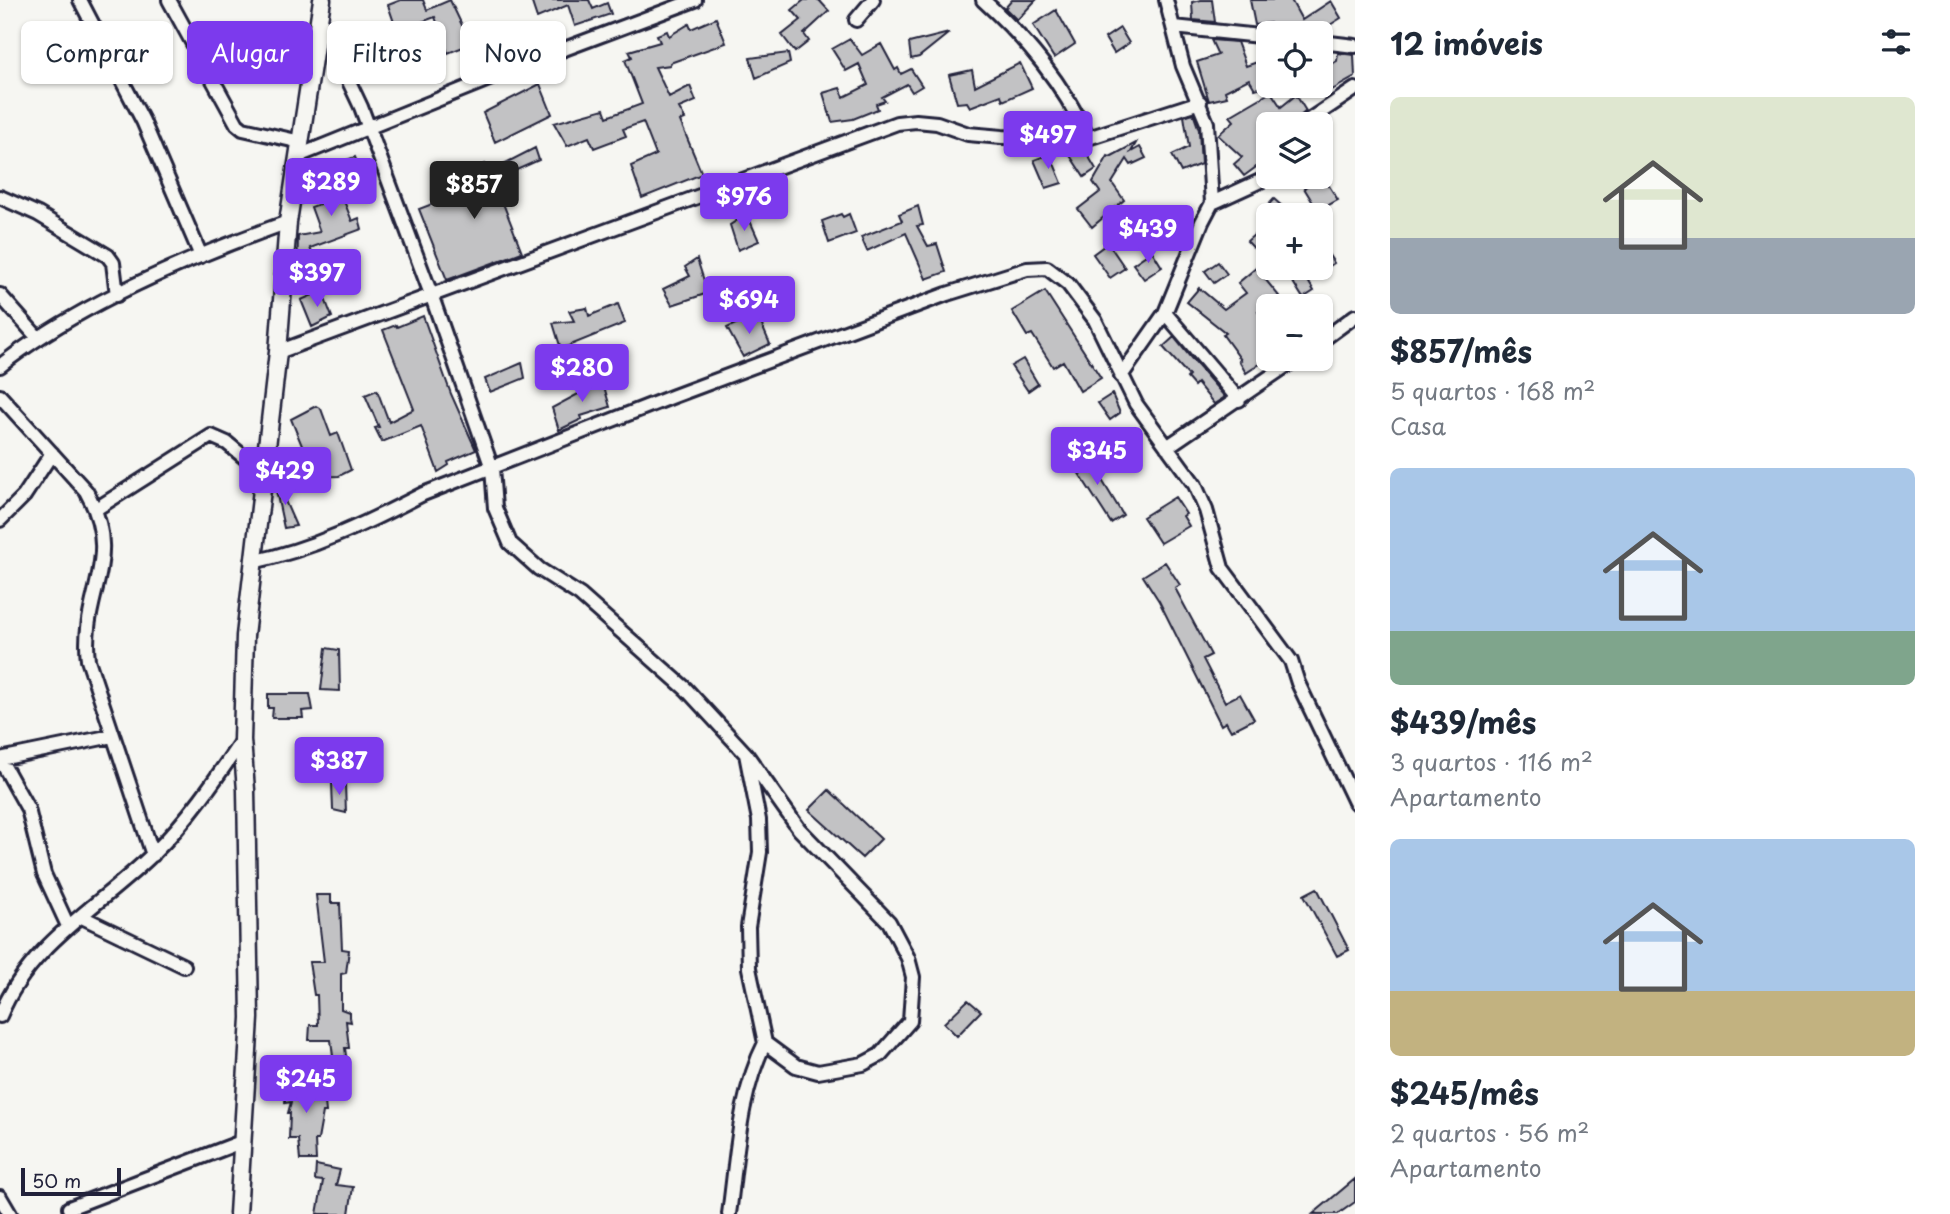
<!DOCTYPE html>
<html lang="pt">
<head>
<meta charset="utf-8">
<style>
  :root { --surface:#fff; --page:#f2f2f3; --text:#1f2937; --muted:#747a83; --accent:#7c3aed }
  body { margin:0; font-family:"Playpen Sans",sans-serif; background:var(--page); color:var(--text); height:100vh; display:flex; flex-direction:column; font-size:26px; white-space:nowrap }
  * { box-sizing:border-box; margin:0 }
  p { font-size:23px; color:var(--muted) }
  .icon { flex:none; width:38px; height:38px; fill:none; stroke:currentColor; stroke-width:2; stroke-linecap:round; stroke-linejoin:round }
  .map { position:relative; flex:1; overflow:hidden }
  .drawer { display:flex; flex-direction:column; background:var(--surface); width:595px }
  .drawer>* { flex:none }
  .top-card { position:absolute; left:21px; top:21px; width:665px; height:63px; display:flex; gap:14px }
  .fabs { position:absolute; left:1256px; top:21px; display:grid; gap:14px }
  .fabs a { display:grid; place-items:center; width:77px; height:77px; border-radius:10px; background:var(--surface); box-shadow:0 2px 5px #0004; font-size:35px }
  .scale { position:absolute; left:21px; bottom:18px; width:100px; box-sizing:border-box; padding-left:7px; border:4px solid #22223b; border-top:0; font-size:19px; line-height:24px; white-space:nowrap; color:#22223b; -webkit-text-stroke:5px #f6f6f2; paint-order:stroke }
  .price { position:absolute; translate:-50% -60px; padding:0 16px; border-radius:7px; background:var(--accent); color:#fff; font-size:23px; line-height:46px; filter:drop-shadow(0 2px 4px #0008) }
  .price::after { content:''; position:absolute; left:50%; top:42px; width:21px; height:16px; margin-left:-10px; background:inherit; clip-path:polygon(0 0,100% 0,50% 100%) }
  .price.on { background:#222; color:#fff }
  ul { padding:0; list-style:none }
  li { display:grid; align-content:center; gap:14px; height:371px; padding:0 35px }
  li span { display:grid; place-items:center; height:217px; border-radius:10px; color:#555 }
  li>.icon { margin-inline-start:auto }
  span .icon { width:126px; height:126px; fill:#fffc; stroke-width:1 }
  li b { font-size:30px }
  h2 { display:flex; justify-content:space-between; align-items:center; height:84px; padding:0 35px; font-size:30px }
  .tag { padding:0 24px; border-radius:10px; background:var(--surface); box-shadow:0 2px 5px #0004; font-size:24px; line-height:63px }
  .tag.on { background:var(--accent); color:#fff }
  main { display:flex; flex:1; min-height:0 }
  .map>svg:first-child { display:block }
  .building { fill:#c2c2c4; stroke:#22223b; stroke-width:2 }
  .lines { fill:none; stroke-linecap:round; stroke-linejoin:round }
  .minor-casing { stroke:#22223b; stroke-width:18 }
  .tertiary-casing { stroke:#22223b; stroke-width:21 }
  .minor { stroke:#f6f6f2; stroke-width:12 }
  .tertiary { stroke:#f6f6f2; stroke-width:16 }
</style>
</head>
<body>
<main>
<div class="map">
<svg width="1355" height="1214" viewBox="0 0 1355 1214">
  <rect width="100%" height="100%" fill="#f6f6f2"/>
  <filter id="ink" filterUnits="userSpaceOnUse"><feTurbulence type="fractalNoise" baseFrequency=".0143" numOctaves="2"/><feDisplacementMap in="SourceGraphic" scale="14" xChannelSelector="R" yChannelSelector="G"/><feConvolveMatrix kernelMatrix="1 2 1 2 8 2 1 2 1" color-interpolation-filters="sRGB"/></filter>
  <g filter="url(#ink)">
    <path class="building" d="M 401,0 L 423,0 L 427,10 L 450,0 L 471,44 L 448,53 L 435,17 L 397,31 L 388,5 Z
      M 531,0 L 589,0 L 593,9 L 607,3 L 611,14 L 575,26 L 568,5 L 537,18 Z
      M 804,0 L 819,0 L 829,11 L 804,34 L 809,41 L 795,52 L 782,35 L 801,20 L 792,10 Z
      M 1012,0 L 1036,0 L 1017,20 L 1005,8 Z
      M 1201,0 L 1212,0 L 1215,22 L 1193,20 L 1192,2 Z
      M 1250,0 L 1291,0 L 1302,20 L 1331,1 L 1341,18 L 1317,33 L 1276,32 L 1271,29 L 1270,23 L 1255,25 Z
      M 1056,10 L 1075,44 L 1054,58 L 1033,25 Z
      M 716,18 L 726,43 L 670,63 L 670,65 L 655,67 L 669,97 L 690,86 L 696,101 L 679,108 L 685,119 L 680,121 L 702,174 L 642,198 L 631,166 L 656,155 L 643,122 L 623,129 L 626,136 L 594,148 L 589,137 L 567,146 L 554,123 L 604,109 L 607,117 L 642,104 L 625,60 L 632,57 L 629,51 L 660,42 L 657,35 L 667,31 L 669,36 L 689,24 L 691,29 Z
      M 1120,28 L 1129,43 L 1114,53 L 1105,38 Z
      M 949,33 L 919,57 L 911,59 L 909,43 Z
      M 850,39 L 862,55 L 881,44 L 895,70 L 898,68 L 901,74 L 911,69 L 922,86 L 912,92 L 907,84 L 882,97 L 885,101 L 876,104 L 878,109 L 853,119 L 832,122 L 823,93 L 840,88 L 844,97 L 868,85 L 859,64 L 846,71 L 832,49 Z
      M 1211,40 L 1237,42 L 1246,66 L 1269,58 L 1269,85 L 1255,89 L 1249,79 L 1225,91 L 1227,97 L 1209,101 L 1197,62 L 1218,55 Z
      M 788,53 L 790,63 L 756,78 L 750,58 Z
      M 1338,53 L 1354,55 L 1355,77 L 1332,90 L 1321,70 L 1337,61 Z
      M 1020,63 L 1032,88 L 1003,101 L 1001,95 L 970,107 L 967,102 L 957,103 L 949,75 L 972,70 L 975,86 Z
      M 540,84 L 552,114 L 495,142 L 483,113 Z
      M 1271,92 L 1281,107 L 1296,95 L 1306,111 L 1291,124 L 1269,124 L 1269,164 L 1262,169 L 1259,165 L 1244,176 L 1234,164 L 1242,157 L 1218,135 L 1234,121 L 1230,116 Z
      M 1193,113 L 1199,130 L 1201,164 L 1181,172 L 1172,155 L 1189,147 L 1184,116 Z
      M 1136,143 L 1131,152 L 1140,147 L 1146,158 L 1131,165 L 1127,159 L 1112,183 L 1124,200 L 1092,227 L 1078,209 L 1100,192 L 1093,182 L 1108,156 L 1110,157 Z
      M 1083,147 L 1096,169 L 1084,177 L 1069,154 Z
      M 535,148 L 539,160 L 494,180 L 522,252 L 447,280 L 419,209 L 464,192 L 457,177 L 485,164 L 488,172 Z
      M 1050,154 L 1062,183 L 1046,188 L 1034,160 Z
      M 355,157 L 367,188 L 344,201 L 352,221 L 359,218 L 362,229 L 310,248 L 325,282 L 313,288 L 309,277 L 297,278 L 298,236 L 320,232 L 311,207 L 336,198 L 326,174 L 331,171 L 329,166 Z
      M 1322,175 L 1338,200 L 1318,211 L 1304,188 Z
      M 1274,199 L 1292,215 L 1259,215 Z
      M 918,206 L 923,225 L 917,226 L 928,246 L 937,244 L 946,272 L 926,279 L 906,233 L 867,251 L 861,237 L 902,221 L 899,214 Z
      M 747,214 L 759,241 L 738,250 L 730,225 Z
      M 841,214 L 843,217 L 849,214 L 856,233 L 829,243 L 822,221 Z
      M 1269,222 L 1269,250 L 1261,256 L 1247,241 Z
      M 1108,243 L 1125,268 L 1110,278 L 1093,254 Z
      M 1321,243 L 1334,263 L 1308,281 L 1314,291 L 1303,298 L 1284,268 L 1321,268 Z
      M 1152,251 L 1162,267 L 1144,279 L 1133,264 Z
      M 697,259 L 708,293 L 672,305 L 663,289 L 690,276 L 685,267 Z
      M 1218,262 L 1227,274 L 1214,283 L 1205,271 Z
      M 1256,268 L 1279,296 L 1258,312 L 1269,327 L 1269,358 L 1246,373 L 1239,361 L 1241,360 L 1223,335 L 1226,333 L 1187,302 L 1199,288 L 1224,309 L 1246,293 L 1238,283 Z
      M 322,291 L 332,317 L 312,327 L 301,300 Z
      M 761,291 L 774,321 L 768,324 L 752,298 Z
      M 1045,291 L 1101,378 L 1080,391 L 1063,361 L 1053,367 L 1032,334 L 1027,336 L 1012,311 Z
      M 618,304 L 625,323 L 561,349 L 553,323 L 574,321 L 569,311 L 587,308 L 589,316 Z
      M 757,314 L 770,344 L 743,357 L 727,328 Z
      M 423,316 L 451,394 L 476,450 L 448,462 L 449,465 L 438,472 L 421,426 L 382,442 L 375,428 L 379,427 L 365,395 L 377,390 L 389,422 L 414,409 L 383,330 L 396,325 L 397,327 Z
      M 1174,337 L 1191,358 L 1225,397 L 1214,404 L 1197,383 L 1194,386 L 1187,378 L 1189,376 L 1163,347 Z
      M 1023,359 L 1038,384 L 1028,391 L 1011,366 Z
      M 522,363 L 525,378 L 490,392 L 485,379 Z
      M 601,376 L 610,407 L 581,416 L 582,419 L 559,430 L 552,408 L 582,392 L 580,387 Z
      M 1112,394 L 1120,413 L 1110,420 L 1098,403 Z
      M 316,406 L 321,409 L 331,436 L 338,433 L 351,470 L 339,476 L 309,477 L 300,450 L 303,448 L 291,419 Z
      M 1085,452 L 1123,515 L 1111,523 L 1071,461 Z
      M 275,486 L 289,487 L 285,501 L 296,526 L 284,528 Z
      M 1175,497 L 1186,514 L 1183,516 L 1189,526 L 1160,543 L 1143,517 Z
      M 1165,562 L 1180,585 L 1175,588 L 1211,655 L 1203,659 L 1225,702 L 1240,694 L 1254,719 L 1231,731 L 1226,722 L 1221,725 L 1159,601 L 1143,576 Z
      M 326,648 L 339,650 L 340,691 L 321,690 Z
      M 268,694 L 310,694 L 313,710 L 302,711 L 303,718 L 272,718 L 273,708 L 268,708 Z
      M 332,783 L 345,784 L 346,813 L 333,810 Z
      M 829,790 L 881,839 L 862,858 L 809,810 Z
      M 1317,888 L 1349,950 L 1337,956 L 1304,895 Z
      M 316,895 L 331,895 L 331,903 L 340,903 L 342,949 L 349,950 L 346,973 L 341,974 L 341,1009 L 349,1012 L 351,1022 L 346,1021 L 349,1048 L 345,1048 L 348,1071 L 335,1072 L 331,1040 L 309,1040 L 310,1025 L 318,1025 L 317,995 L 314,995 L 309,962 L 324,962 Z
      M 968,1000 L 981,1011 L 957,1036 L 944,1023 Z
      M 286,1081 L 323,1083 L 326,1112 L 323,1112 L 318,1140 L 315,1140 L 316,1160 L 300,1160 L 298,1139 L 289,1139 L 290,1113 L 288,1113 L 291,1102 L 285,1103 Z
      M 316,1165 L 340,1170 L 336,1185 L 353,1187 L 349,1214 L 317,1214 L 323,1181 L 315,1180 Z
      M 1355,1179 L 1355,1202 L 1338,1214 L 1313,1214 Z"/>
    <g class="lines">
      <g class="minor-casing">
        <path id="minor" d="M 80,0 L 143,121 L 201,256
          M 169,0 L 237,124 L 243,129 L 301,142
          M 983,0 C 1027,40 1063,83 1088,138
          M 319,18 L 361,107 L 432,297 L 492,468 L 495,508 L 510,543 L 539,569 L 580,595 L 686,689 L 746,754 L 799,829 L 889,922 L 908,958 L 913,977 L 910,1021 L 880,1055 L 863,1064 L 818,1072 L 796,1066 L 765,1043 L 749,968 L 748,927 L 760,852 L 759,820 L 746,754
          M 856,20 L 873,0
          M 1174,27 L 1269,37
          M 1321,42 L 1355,46
          M 1303,124 L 1355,89
          M 298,156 L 551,54 L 695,0
          M 0,197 L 38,214 L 108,256 L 113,263 L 117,295
          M 1212,203 L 1269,177
          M 0,295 L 38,338
          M 1165,313 L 1239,400
          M 1321,341 L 1355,316
          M 278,352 L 897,123 L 916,121 L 937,123 L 968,134 L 1002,137 L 1088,138 L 1200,102
          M 0,366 C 76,305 196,255 288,222
          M 1121,376 L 1165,313 L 1202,222 L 1212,203 L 1207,123 L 1183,66 L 1166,0
          M 0,396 L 86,491 C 125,560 80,594 88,660 L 153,855
          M 1167,447 L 1296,359
          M 96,509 L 211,436 L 227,443 L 262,472
          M 0,520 L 24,496 L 52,453
          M 252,562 C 311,550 369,522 423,494 L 674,396 L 947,294 L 1027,269 L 1047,268 L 1068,284 L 1095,320 L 1136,404 L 1195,485 L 1206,510 L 1222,568 L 1291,661 L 1298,683 L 1355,802
          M 0,759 L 28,809 L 44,874 L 68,926
          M 0,759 L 112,736
          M 82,917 L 184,966
          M 0,1016 C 29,944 100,906 153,854 C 187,821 216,779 242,740
          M 0,1197 L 10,1214
          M 69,1208 L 241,1142
          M 729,1214 C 737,1157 739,1094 765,1043"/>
      </g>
      <g class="tertiary-casing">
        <path id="tertiary" d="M 238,1214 L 250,1018 L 246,790 L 242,740 L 245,636 L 278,352 L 288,222 L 322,0"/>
      </g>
      <use href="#minor" class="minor"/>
      <use href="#tertiary" class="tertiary"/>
    </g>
  </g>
</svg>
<div class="fabs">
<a><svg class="icon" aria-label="locate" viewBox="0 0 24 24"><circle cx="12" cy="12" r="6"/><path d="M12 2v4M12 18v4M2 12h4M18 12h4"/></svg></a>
<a><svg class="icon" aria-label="layers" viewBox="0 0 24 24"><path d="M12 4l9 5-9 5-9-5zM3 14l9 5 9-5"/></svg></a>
<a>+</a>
<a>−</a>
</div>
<div class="scale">50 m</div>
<b class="price" style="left:1048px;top:171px">$497</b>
<b class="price" style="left:331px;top:218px">$289</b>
<b class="price on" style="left:474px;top:221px">$857</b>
<b class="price" style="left:744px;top:233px">$976</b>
<b class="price" style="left:1148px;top:265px">$439</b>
<b class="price" style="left:317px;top:309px">$397</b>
<b class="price" style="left:749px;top:336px">$694</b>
<b class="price" style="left:582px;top:404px">$280</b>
<b class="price" style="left:1097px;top:487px">$345</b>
<b class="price" style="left:285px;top:507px">$429</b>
<b class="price" style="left:339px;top:797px">$387</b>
<b class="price" style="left:306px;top:1115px">$245</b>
<div class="top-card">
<a class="tag">Comprar</a>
<a class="tag on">Alugar</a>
<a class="tag">Filtros</a>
<a class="tag">Novo</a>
</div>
</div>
<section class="drawer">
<h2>12 imóveis<svg class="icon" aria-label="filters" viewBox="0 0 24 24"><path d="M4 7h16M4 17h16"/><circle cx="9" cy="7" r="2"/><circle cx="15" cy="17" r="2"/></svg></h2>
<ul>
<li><span style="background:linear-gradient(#dfe7d0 65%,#9aa5b1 0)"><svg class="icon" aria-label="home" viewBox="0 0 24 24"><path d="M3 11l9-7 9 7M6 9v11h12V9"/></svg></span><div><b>$857/mês</b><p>5 quartos · 168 m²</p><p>Casa</p></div></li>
<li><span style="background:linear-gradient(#a9c7e8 75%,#7fa58c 0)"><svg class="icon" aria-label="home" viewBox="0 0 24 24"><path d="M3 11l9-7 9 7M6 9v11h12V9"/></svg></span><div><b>$439/mês</b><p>3 quartos · 116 m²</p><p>Apartamento</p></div></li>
<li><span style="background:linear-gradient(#a9c7e8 70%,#c2b280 0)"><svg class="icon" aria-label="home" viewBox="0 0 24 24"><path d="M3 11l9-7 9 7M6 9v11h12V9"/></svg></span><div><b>$245/mês</b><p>2 quartos · 56 m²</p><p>Apartamento</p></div></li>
</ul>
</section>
</main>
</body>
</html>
